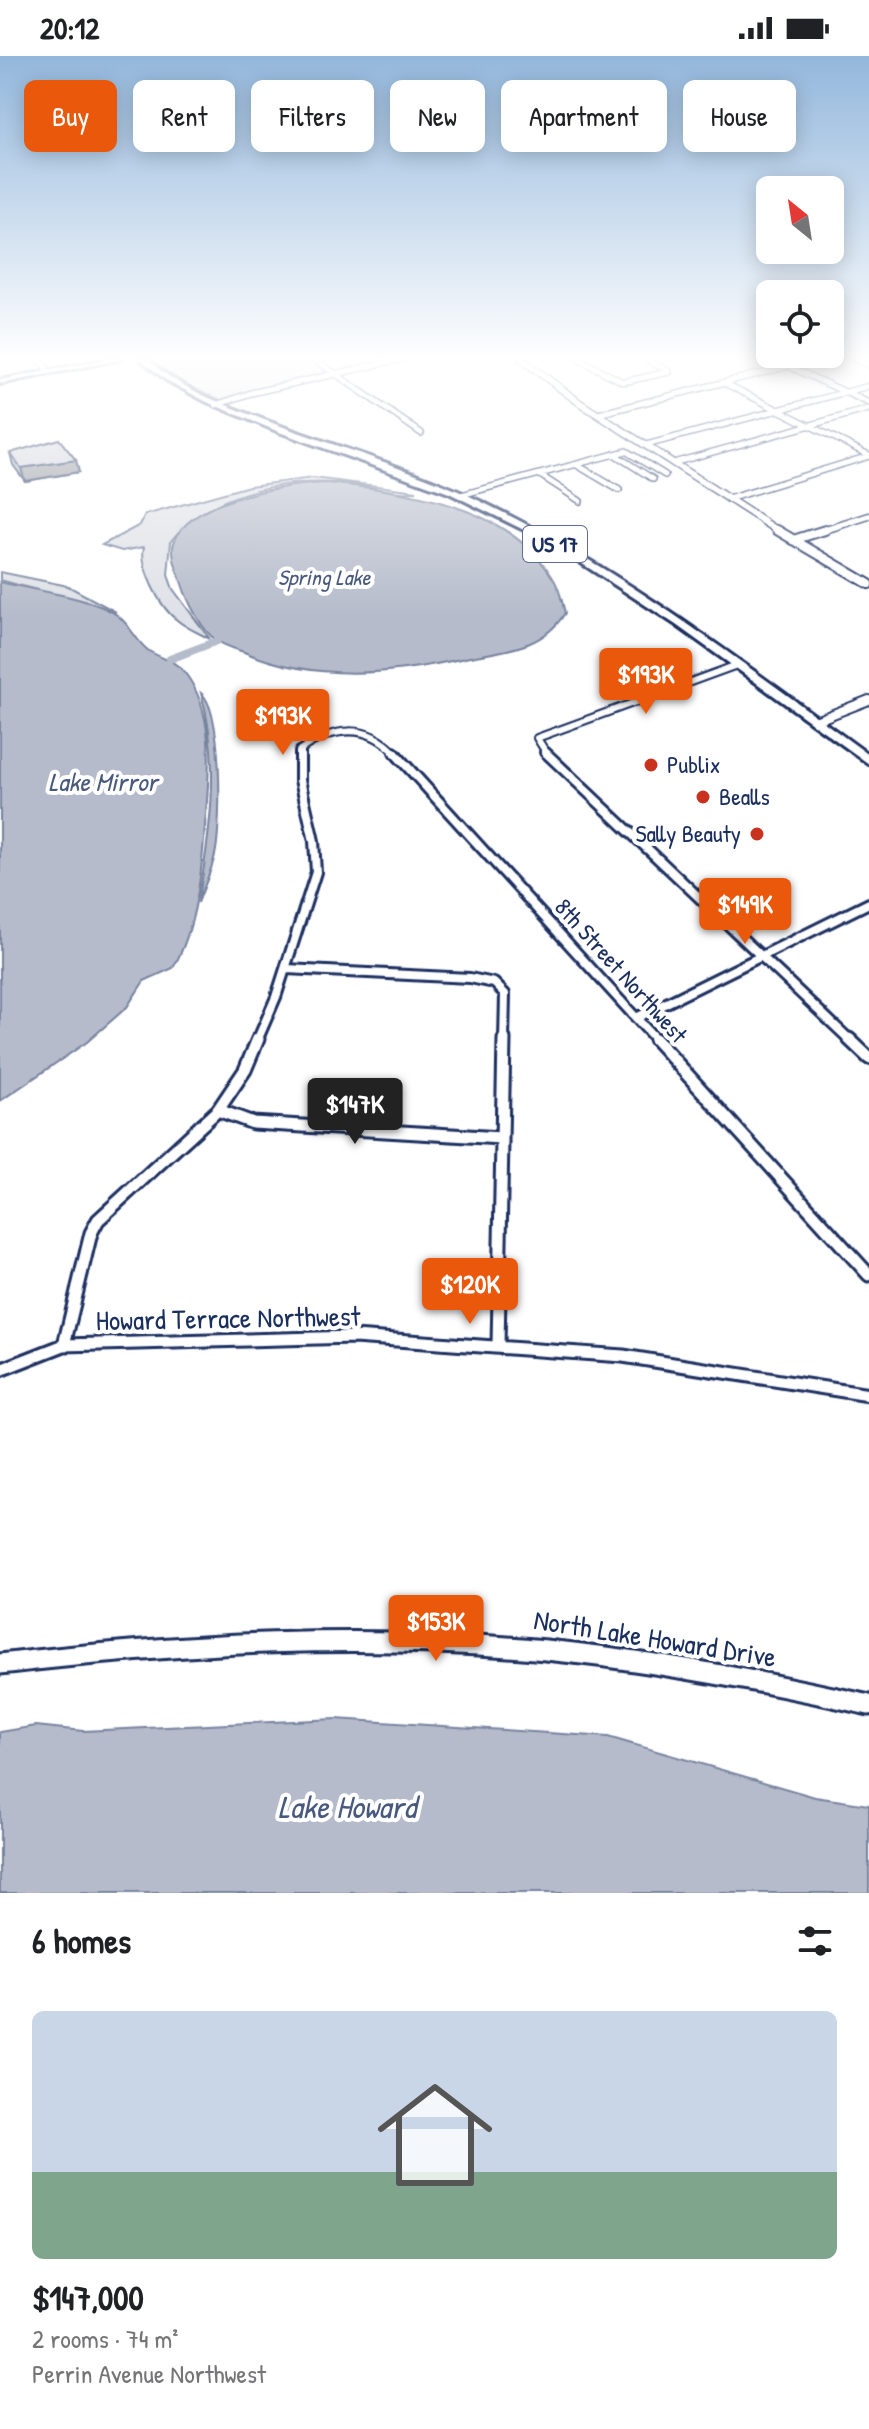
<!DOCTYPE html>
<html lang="en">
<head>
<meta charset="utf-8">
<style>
  :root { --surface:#fff; --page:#f2f2f2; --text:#202124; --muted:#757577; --accent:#ea580c }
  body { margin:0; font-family:"Patrick Hand",sans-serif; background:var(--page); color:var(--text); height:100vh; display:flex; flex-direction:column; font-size:30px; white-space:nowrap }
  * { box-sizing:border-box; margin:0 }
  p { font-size:26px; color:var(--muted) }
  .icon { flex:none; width:44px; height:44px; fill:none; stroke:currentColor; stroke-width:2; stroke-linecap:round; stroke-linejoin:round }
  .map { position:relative; height:1837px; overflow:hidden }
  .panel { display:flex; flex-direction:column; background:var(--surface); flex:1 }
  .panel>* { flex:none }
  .banner { position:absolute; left:24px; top:24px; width:822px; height:72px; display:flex; gap:16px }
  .needle { width:52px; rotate:330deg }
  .fabs { position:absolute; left:756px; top:120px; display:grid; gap:16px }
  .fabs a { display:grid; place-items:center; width:88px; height:88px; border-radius:12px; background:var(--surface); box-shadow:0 4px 20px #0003; font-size:40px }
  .price { position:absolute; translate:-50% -68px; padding:0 18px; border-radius:8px; background:var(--accent); color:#fff; font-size:26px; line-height:52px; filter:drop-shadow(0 2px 4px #0008) }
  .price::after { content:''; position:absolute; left:50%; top:48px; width:24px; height:18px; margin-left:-12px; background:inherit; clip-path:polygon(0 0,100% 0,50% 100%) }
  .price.current { background:#222; color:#fff }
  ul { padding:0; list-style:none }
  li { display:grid; align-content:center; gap:16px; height:424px; padding:0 32px }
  li span { display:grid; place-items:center; height:248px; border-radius:12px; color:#555 }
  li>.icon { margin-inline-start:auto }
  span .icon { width:144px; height:144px; fill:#fffc; stroke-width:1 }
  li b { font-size:34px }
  h2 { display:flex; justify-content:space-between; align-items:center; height:96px; padding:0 32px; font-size:34px }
  .tag { padding:0 28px; border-radius:12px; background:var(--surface); box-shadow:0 4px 20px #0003; font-size:28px; line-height:72px }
  .tag.current { background:var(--accent); color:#fff }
  .status { display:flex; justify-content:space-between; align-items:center; height:56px; padding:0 40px; background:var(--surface); direction:ltr }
  .status svg { height:22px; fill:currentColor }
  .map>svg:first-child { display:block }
  .green { fill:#dee1e7; stroke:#7c88a2; stroke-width:2 }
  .water { fill:#b5bbca; stroke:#77839f; stroke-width:2 }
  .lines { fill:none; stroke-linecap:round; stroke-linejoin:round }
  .canal { stroke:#b5bbca; stroke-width:8 }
  .minor-far3-casing { stroke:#1b2f5e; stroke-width:8 }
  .minor-far2-casing { stroke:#1b2f5e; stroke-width:10 }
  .minor-far1-casing { stroke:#1b2f5e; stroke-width:14 }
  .minor-casing { stroke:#1b2f5e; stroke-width:17 }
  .tertiary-far1-casing { stroke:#1b2f5e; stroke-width:9 }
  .tertiary-casing { stroke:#1b2f5e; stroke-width:12 }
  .secondary-far1-casing { stroke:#1b2f5e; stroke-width:10 }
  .secondary-casing { stroke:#1b2f5e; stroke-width:25 }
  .primary-casing { stroke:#1b2f5e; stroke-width:6 }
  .trunk-casing { stroke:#1b2f5e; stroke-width:6 }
  .minor-far3 { stroke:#fff; stroke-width:5 }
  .minor-far2 { stroke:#fff; stroke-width:6 }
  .minor-far1 { stroke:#fff; stroke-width:8 }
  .minor { stroke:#fff; stroke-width:11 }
  .tertiary-far1 { stroke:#fff; stroke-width:6 }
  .tertiary { stroke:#fff; stroke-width:8 }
  .secondary-far1 { stroke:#fff; stroke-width:7 }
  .secondary { stroke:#fff; stroke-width:19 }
  .primary { fill:#fff; fill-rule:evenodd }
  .trunk { fill:#fff; fill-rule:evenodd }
  .wall { fill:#aeb1bb; stroke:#1b2f5e; stroke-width:2 }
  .shaded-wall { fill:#8d9099; stroke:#1b2f5e; stroke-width:2 }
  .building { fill:#caceda; stroke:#1b2f5e; stroke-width:2 }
  .poi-dot { fill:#c8321e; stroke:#fff; stroke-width:3 }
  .labels { text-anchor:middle; stroke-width:8; stroke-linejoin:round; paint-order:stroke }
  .shield { fill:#fff; stroke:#5f6d8e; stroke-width:2 }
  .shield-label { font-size:22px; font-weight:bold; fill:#1b2f5e }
  .far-water-label { font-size:22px; font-style:italic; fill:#49597e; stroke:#fff }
  .poi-label { font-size:24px; fill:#1b2f5e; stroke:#fff; text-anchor:start }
  .street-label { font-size:24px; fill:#1b2f5e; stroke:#fff }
  .water-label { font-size:26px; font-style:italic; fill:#49597e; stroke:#fff }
  .near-street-label { font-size:28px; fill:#1b2f5e; stroke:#fff }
  .near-water-label { font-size:32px; font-style:italic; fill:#49597e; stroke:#fff }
</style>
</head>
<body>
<div class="status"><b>20:12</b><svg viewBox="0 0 49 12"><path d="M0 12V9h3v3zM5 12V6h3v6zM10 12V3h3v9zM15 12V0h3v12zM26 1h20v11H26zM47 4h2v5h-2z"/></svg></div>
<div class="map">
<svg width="869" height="1837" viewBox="0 0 869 1837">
  <rect width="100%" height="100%" fill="#fff"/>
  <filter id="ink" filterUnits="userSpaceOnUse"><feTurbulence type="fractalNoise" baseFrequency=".0125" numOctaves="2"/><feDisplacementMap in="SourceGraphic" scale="16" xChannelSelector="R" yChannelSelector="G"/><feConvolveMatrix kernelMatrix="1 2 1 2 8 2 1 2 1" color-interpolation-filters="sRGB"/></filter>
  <g filter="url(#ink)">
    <path class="green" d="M 151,303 L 309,303 L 330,318 L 221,344 L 180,326 Z
      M 313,422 L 417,435 C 402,440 374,431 357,429 C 294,421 212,433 171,485 L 168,519 L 173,533 L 210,583 C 199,577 186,572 177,564 C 160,552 139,511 144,491 L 122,495 L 102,489 L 140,469 L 145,459 L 249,430 Z
      M 0,516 L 68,530 L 116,556 L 0,524 Z"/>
    <path class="water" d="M 327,427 C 406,435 507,448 553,522 C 560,532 562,546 565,557 C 542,594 504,594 465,602 C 391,619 315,626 244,596 C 235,593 224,590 216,584 C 202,575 187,544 182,528 C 178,516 170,499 174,486 C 189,443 288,428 327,427 Z
      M 0,526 C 31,534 92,541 117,559 C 130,568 136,586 149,595 C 162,603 175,604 185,617 C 217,658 209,722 205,770 C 202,815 196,873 173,912 L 144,925 L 127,951 L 87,986 L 0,1045 Z
      M 201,637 C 223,655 221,763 216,794 C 213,812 204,830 198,847 C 210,778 221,705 201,637 Z
      M 336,1663 L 608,1681 L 815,1741 L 869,1749 L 869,1837 L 0,1837 L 0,1676 L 36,1670 L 83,1675 Z"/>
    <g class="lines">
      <path class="canal" d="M 170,603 L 217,585"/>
      <g class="minor-far3-casing">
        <path id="minor-far3" d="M 39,303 L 46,312
          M 314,303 L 421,377
          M 578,303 L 623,326 L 669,316
          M 647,303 L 669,316
          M 773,303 L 869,347
          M 724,327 L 869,399
          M 216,349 L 251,337 L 401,303
          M 598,358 L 817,303
          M 646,389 L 869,330
          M 614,398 L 653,423
          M 673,407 L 869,353
          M 577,409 L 619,434
          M 540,419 L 580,445
          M 461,439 L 626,395 L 665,419
          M 728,443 L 869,400"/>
      </g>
      <g class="minor-far2-casing">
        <path id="minor-far2" d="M 275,651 L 324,677
          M 300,698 L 300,694 C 333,671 367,666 396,698
          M 547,698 L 537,682 L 737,609"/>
      </g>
      <g class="minor-far1-casing">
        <path id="minor-far1" d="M 394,696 L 657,985
          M 545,696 L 851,985
          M 286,913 L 470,922 L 494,927 L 505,938 L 504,985
          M 636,962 L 869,847
          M 257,985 L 276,941 L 316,816 L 314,785 L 300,724 L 300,696"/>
      </g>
      <g class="minor-casing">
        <path id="minor" d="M 655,983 L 869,1219
          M 849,983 L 869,1002
          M 218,1054 L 253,1067 L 501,1082
          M 64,1289 L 91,1177 L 98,1164 L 218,1054 L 245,1014 L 258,983
          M 498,1290 L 504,983
          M 0,1314 L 64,1289 L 354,1281 L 623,1300 L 869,1339"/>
      </g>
      <g class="tertiary-far1-casing">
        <path id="tertiary-far1" d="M 521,303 L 580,347 L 780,476
          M 819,476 L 869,460"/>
      </g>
      <g class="tertiary-casing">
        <path id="tertiary" d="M 777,474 L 869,528
          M 793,484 L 825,474
          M 815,665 L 869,644"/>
      </g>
      <g class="secondary-far1-casing">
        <path id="secondary-far1" d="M 857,303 L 869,308"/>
      </g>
      <g class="secondary-casing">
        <path id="secondary" d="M 0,1608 C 182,1587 363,1577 546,1594 C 655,1605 762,1625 869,1649"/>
      </g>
      <g class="primary-casing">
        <path id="primary" d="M 108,303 L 122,303 L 0,328 L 0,324 Z"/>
      </g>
      <g class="trunk-casing">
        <path id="trunk" d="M 140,303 C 149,303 153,308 160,314 C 184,332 213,344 241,355 C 321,387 406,409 484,447 C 623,514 745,609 869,699 L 869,708 L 676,569 L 578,505 L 528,476 L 449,437 L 279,376 L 207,346 L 166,324 Z"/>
      </g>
      <use href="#minor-far3" class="minor-far3"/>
      <use href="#minor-far2" class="minor-far2"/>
      <use href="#minor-far1" class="minor-far1"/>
      <use href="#minor" class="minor"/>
      <use href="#tertiary-far1" class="tertiary-far1"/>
      <use href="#tertiary" class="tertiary"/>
      <use href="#secondary-far1" class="secondary-far1"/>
      <use href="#secondary" class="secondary"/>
      <use href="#primary" class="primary"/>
      <use href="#trunk" class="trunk"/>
    </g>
    <path class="wall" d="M 10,397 L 79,416 L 25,425 L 13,409 Z"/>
    <path class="shaded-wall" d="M 76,404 L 79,416 L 25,425 L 21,412 Z"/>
    <path class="building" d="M 59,383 L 76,404 L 21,412 L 10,397 Z"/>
  </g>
  <linearGradient id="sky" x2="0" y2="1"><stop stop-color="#93b7dc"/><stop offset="0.54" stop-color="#fff"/><stop offset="1" stop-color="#fff" stop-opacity="0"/></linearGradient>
  <rect width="869" height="560" fill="url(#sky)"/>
  <g class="poi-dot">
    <circle cx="651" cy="709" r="8"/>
    <circle cx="703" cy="741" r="8"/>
    <circle cx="757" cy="778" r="8"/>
  </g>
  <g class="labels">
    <rect class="shield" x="523" y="470" width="64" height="36" rx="6"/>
    <g class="shield-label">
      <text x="555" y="496">US 17</text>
    </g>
    <g class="far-water-label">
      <text x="324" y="529">Spring Lake</text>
    </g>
    <g class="poi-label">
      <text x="667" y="717">Publix</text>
      <text x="719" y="749">Bealls</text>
      <text x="741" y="786" text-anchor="end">Sally Beauty</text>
    </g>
    <g class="street-label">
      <text transform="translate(621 915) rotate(48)" y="8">8th Street Northwest</text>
    </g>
    <g class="water-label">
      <text x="103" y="735">Lake Mirror</text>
    </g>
    <g class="near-street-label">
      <text transform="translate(228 1262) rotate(-1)" y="10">Howard Terrace Northwest</text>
      <text transform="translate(655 1582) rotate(9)" y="10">North Lake Howard Drive</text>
    </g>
    <g class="near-water-label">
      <text x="347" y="1762">Lake Howard</text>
    </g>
  </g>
</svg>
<div class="fabs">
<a><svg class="needle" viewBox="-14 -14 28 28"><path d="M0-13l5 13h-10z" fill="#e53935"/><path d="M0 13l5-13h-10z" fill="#757577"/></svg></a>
<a><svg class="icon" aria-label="locate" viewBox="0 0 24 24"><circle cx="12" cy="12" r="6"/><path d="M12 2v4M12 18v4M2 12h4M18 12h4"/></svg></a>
</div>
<b class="price" style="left:646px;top:660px">$193K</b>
<b class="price" style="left:283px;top:701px">$193K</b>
<b class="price" style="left:745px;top:890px">$149K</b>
<b class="price current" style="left:355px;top:1090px">$147K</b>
<b class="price" style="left:470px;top:1270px">$120K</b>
<b class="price" style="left:436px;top:1607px">$153K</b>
<div class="banner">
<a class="tag current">Buy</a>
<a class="tag">Rent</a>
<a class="tag">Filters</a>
<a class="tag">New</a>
<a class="tag">Apartment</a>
<a class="tag">House</a>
</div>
</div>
<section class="panel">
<h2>6 homes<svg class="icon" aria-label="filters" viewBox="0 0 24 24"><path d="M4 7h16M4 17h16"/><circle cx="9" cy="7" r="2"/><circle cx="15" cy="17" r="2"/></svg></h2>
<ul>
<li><span style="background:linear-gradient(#c9d6e8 65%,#7fa58c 0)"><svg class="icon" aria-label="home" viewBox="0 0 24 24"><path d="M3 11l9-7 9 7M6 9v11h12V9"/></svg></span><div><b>$147,000</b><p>2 rooms · 74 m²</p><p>Perrin Avenue Northwest</p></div></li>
</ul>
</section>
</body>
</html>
